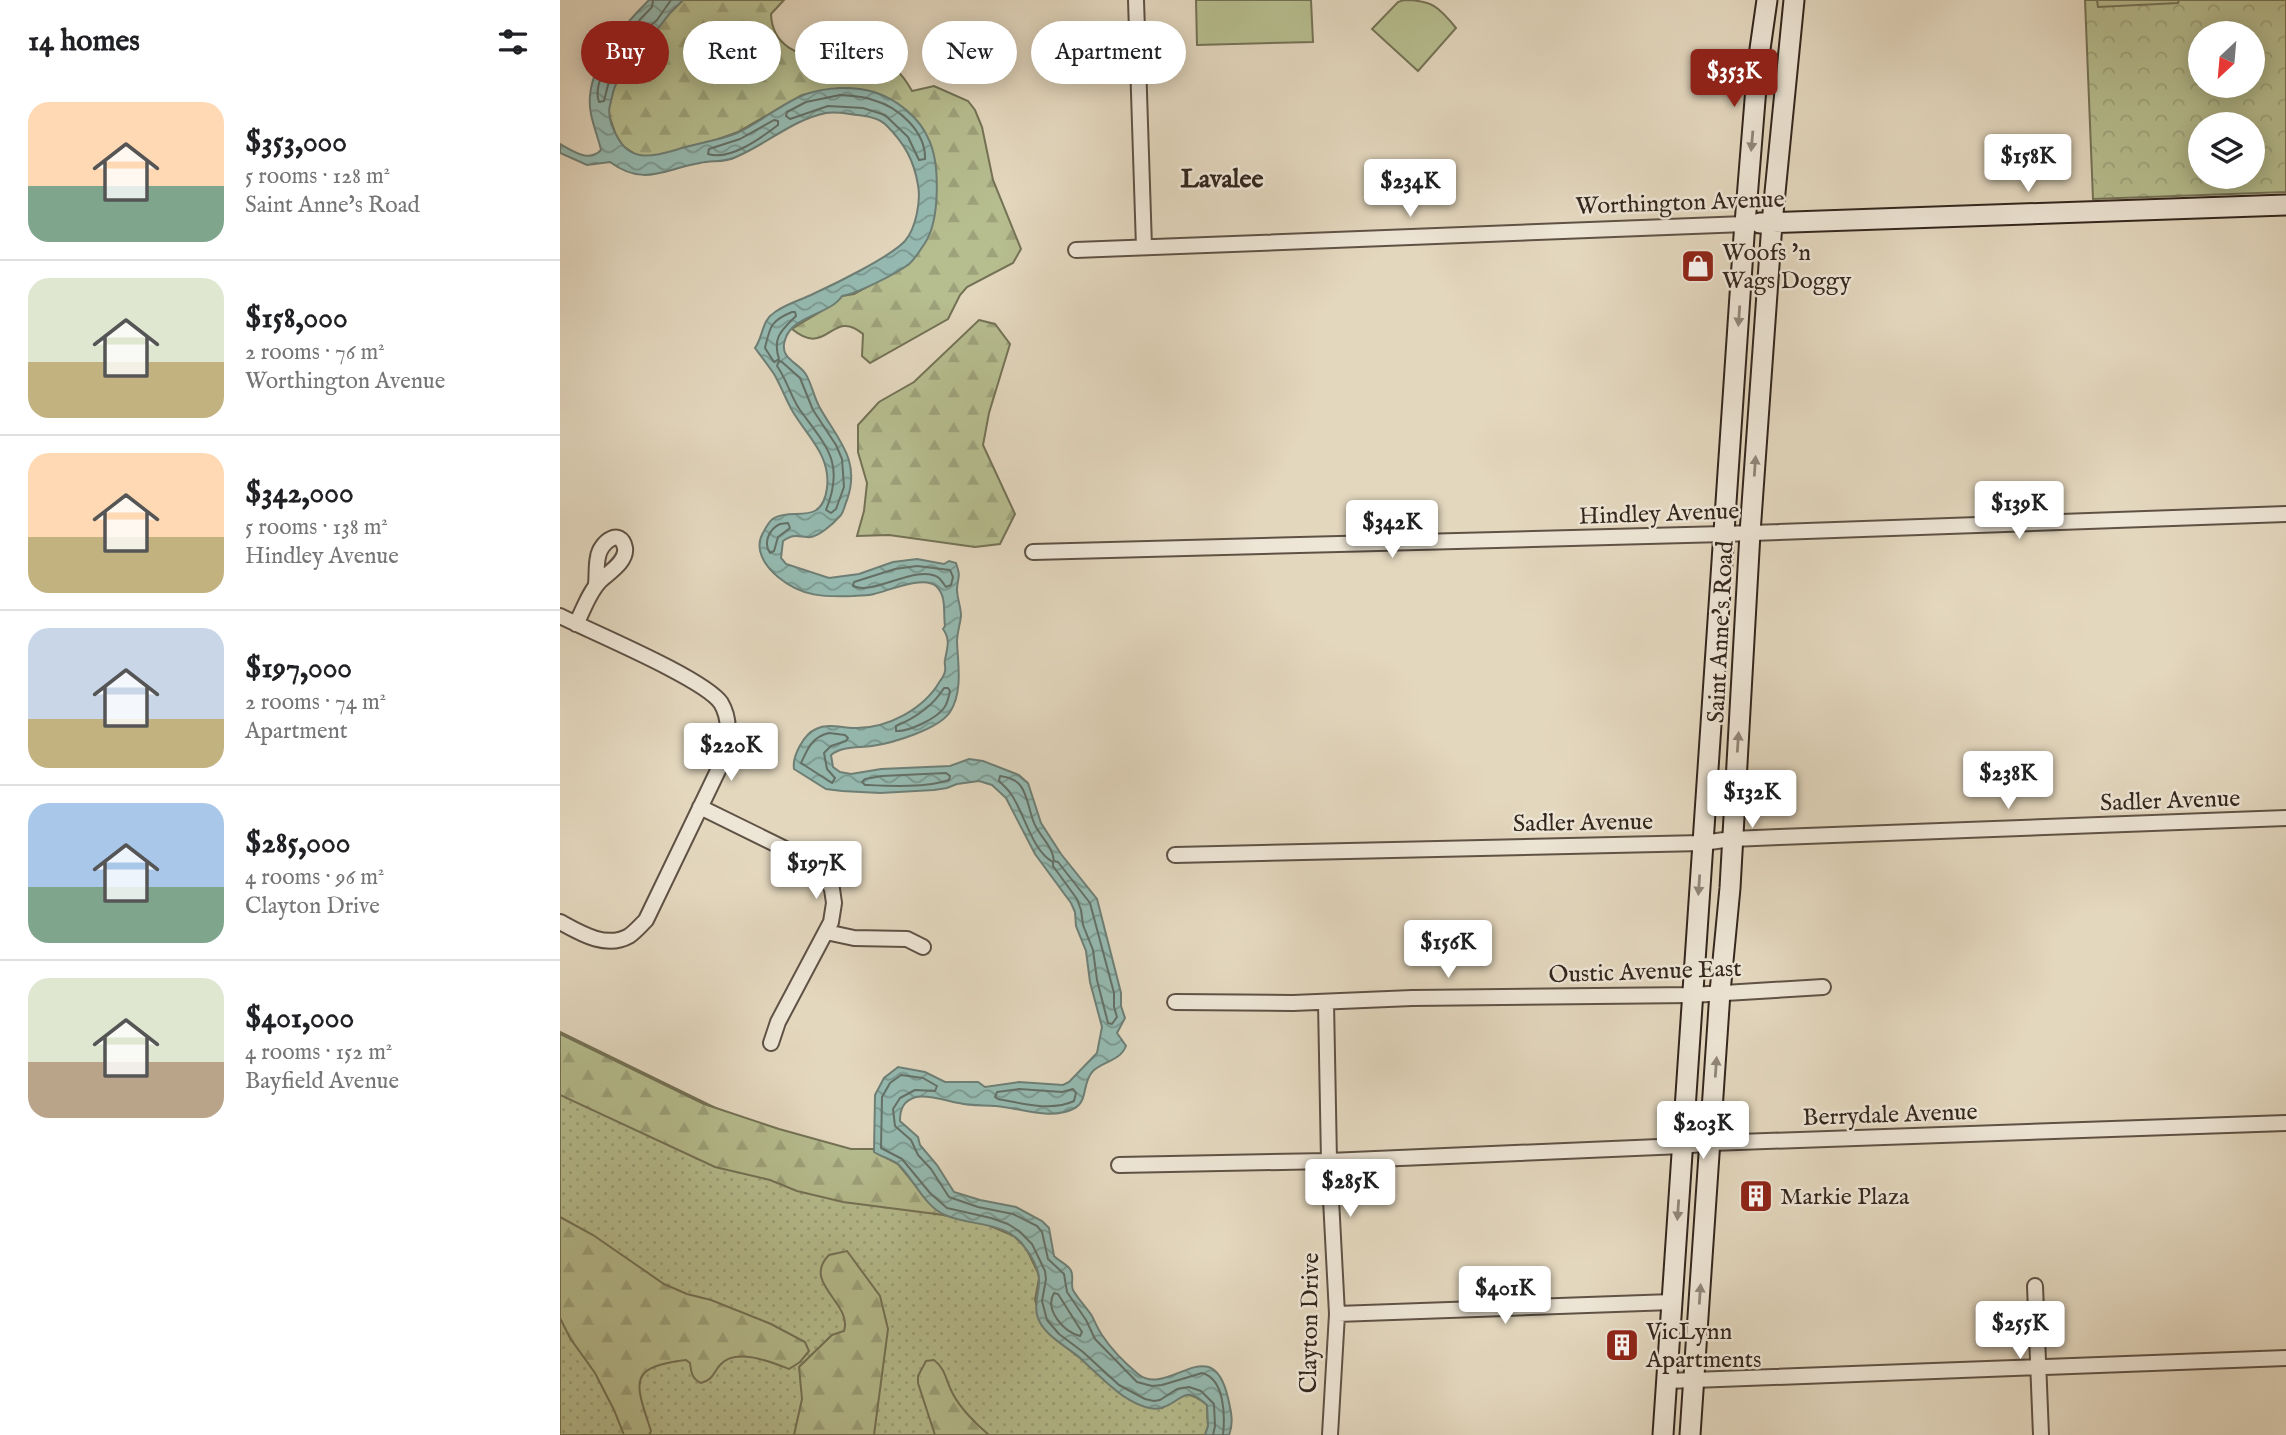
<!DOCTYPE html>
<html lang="en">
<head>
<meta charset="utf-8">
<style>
  :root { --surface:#fff; --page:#f6f6f6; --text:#202124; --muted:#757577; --line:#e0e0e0; --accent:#8f2418 }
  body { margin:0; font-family:"IM FELL English",serif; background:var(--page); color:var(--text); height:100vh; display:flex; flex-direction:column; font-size:26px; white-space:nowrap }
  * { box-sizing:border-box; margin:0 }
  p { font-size:23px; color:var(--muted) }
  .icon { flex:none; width:38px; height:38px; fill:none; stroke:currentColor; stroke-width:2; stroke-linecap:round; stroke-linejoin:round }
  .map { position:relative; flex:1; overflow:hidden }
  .details { display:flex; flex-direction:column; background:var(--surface); width:560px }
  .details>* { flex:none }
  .banner { position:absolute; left:21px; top:21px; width:665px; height:63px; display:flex; gap:14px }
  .needle { width:46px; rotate:206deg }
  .fabs { position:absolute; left:1628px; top:21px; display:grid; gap:14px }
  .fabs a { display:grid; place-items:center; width:77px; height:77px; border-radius:50%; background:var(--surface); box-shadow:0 4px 18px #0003; font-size:35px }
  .price { position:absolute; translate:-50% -60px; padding:0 16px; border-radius:7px; background:#fff; color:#222; font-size:23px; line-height:46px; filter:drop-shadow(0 2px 4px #0008) }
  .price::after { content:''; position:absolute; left:50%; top:42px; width:21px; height:16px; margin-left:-10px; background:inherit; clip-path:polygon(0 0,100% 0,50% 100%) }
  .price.current { background:var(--accent); color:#fff }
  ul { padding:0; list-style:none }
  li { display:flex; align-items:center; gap:21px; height:175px; padding:0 28px }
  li+li { border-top:2px solid var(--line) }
  li span { display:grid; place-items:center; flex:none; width:196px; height:140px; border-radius:21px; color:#555 }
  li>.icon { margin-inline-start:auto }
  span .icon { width:84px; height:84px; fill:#fffc; stroke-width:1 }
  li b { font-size:30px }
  h2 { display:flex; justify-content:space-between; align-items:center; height:84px; padding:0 28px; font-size:30px }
  .tag { padding:0 24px; border-radius:32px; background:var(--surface); box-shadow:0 4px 18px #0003; font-size:24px; line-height:63px }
  .tag.current { background:var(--accent); color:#fff }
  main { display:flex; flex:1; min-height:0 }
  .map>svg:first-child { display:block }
  .grass { fill:url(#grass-dots); stroke:#747256; stroke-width:2 }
  .forest { fill:url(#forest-firs); stroke:#747256; stroke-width:2 }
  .park { fill:url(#park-crowns); stroke:#747256; stroke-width:2; fill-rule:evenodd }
  .garden { fill:#b6bd8f; stroke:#747256; stroke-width:2 }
  .water { fill:url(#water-waves); stroke:#6e7f76; stroke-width:2 }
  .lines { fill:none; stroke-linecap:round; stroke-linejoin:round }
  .shore { stroke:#647067; stroke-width:2 }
  .street-casing { stroke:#5f5245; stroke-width:18 }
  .secondary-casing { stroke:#33261d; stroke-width:23 }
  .street { stroke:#ede5d5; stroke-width:14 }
  .secondary { stroke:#ede5d5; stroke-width:19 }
  .oneway { fill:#908679 }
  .labels { text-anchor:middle; stroke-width:5; stroke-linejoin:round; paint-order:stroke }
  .street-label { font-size:24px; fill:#33261d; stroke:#ede5d5 }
  .poi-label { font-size:24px; fill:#33261d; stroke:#ede5d5; text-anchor:start }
  .neighbourhood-label { font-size:26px; font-weight:bold; fill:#33261d; stroke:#ede5d5 }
</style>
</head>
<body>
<main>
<section class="details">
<h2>14 homes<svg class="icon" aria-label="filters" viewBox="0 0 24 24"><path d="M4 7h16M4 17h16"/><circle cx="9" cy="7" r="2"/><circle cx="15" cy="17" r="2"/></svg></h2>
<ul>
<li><span style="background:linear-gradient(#ffd9b3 60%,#7fa58c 0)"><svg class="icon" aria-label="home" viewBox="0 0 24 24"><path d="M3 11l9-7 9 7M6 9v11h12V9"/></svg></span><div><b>$353,000</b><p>5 rooms · 128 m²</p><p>Saint Anne's Road</p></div></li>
<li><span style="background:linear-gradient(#dfe7d0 60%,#c2b280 0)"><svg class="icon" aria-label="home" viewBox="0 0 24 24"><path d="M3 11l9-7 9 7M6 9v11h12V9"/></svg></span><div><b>$158,000</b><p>2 rooms · 76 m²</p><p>Worthington Avenue</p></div></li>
<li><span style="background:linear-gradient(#ffd9b3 60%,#c2b280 0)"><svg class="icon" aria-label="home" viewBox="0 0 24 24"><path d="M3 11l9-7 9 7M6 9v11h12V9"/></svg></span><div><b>$342,000</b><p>5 rooms · 138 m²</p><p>Hindley Avenue</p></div></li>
<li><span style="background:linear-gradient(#c9d6e8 65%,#c2b280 0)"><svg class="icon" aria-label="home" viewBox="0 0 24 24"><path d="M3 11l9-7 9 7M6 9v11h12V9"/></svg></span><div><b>$197,000</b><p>2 rooms · 74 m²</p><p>Apartment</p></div></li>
<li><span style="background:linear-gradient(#a9c7e8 60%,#7fa58c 0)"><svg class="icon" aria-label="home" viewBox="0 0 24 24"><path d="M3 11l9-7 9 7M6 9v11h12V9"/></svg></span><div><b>$285,000</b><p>4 rooms · 96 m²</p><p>Clayton Drive</p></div></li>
<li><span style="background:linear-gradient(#dfe7d0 60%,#b9a48a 0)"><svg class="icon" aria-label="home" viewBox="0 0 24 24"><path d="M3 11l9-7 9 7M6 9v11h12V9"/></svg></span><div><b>$401,000</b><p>4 rooms · 152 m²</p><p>Bayfield Avenue</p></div></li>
</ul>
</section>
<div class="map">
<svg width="1726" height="1435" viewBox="0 0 1726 1435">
  <defs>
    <pattern id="grass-dots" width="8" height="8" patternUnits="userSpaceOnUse" patternTransform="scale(1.75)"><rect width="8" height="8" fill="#b6bd8f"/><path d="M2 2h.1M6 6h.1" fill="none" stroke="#9da27b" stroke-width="1.8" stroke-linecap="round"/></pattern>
    <pattern id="forest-firs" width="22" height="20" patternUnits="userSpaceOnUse" patternTransform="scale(1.75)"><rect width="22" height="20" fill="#b6bd8f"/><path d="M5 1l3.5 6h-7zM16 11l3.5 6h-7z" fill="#9da27b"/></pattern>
    <pattern id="park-crowns" width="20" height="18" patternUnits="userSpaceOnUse" patternTransform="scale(1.75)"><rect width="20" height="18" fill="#b6bd8f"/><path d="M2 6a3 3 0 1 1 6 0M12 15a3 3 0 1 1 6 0" fill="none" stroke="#9da27b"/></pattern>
    <pattern id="water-waves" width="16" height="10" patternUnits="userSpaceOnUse" patternTransform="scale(1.75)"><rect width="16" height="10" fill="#95bab1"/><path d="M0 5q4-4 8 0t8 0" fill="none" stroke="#7a978f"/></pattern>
  </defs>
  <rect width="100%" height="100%" fill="#e3d7be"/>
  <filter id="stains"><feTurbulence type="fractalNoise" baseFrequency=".00286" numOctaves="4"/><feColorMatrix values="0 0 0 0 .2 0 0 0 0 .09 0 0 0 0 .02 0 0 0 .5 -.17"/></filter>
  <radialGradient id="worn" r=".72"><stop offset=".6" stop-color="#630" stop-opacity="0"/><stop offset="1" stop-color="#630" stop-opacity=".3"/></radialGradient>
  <path class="grass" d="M 0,1032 L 254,1156 L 384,1215 L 428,1225 L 454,1236 L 466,1248 L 478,1273 L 479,1278 L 475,1300 L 482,1324 L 495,1339 L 519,1357 L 602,1408 C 621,1395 627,1388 647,1405 L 648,1426 L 645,1435 L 0,1435 Z"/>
  <path class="forest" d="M 123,0 L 224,0 L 211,14 C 212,45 239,58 267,58 C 275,58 282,56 289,57 C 304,58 324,61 336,70 C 343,75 348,84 352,91 L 374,86 L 408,101 L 415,110 L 422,127 L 433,180 L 461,249 L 453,263 L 407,287 L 400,295 L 388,319 L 310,363 L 302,356 L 303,334 C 271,307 268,359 232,329 C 245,319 275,306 282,296 L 294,294 L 349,264 L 370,142 L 280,88 L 242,95 L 178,132 L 156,140 L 123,148 L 108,154 L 84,157 L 75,154 L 63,146 L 56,135 L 48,112 L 54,88 L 68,59 L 78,53 L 87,38 L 92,36 L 110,13 Z
    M 419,320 L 435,324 L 450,344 L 429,413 L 423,445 L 455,514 L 440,544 L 415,547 L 329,535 L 297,536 L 304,511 L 307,483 L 298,452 L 298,425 L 319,402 L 354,382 Z
    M 0,1034 L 144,1104 L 219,1129 L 291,1149 L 313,1149 L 315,1152 L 338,1164 L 365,1197 L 384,1215 L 283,1202 L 237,1191 L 210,1180 L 155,1167 L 0,1095 Z
    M 0,1217 L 33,1235 L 104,1284 L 127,1294 L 151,1300 L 211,1324 L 245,1342 L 249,1351 L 240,1362 L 229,1369 C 211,1362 175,1347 160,1365 C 153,1373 153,1380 141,1383 C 132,1379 131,1372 130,1363 L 126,1360 C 67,1367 75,1382 91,1431 L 89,1435 L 64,1435 L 54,1410 L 35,1373 L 10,1338 L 0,1318 Z
    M 287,1251 L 320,1296 L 328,1329 L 314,1435 L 234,1435 L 242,1399 L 239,1367 L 272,1335 L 284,1331 C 293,1303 241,1283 269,1255 Z
    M 374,1360 C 386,1369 386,1382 393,1394 C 400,1408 417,1425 429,1435 L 375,1435 L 358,1383 L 358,1376 L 366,1361 Z"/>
  <path class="park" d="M 1525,0 L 1726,0 L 1726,192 L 1533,199 ZM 1640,33 L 1692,33 L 1692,86 L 1640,86 ZM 1640,124 L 1692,124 L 1692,177 L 1640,177 Z"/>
  <path class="garden" d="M 636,0 L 751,0 L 753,42 L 637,45 Z
    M 844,0 C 872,0 879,7 896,28 L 858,71 L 812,29 L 838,2 Z
    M 1537,0 L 1619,0 L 1618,3 L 1538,7 Z"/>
  <path class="water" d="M 89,0 L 123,0 L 110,13 L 92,36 C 85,39 87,41 83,47 C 79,53 72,55 67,61 C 58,74 53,90 50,105 C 47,116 53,130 59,140 C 75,166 103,153 126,147 C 143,142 160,140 177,133 C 201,122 222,103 246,94 C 268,87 293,86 314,92 C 337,99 360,118 369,140 C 380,164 380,220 365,243 C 361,249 355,259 349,264 C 336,274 298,293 282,296 C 270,315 232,315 225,340 C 219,358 237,362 245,373 C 251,381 254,398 260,408 C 278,440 301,460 287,500 C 285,504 284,511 281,515 C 274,523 257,539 247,537 C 236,536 233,534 223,541 L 221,558 L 226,564 L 269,578 L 299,574 L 333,562 L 357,559 L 384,564 L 389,561 L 396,563 C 401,578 398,575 397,589 C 397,598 401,607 401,616 C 400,625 397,633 397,642 C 398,664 403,692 390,712 C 379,729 333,743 312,746 C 298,748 282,746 271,755 L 273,767 L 280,772 L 291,774 L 321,769 L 390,766 L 409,759 L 423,761 L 459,775 L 468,783 L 481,823 L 501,854 L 537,899 L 561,993 L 561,1006 L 565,1018 L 557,1033 L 566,1046 C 560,1061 544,1061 533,1071 C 522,1082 528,1101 515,1108 C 491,1121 461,1108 436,1106 C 423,1105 411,1106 399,1103 C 387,1101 368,1094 356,1097 C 343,1101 340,1109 340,1121 L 358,1137 L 360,1145 L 377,1165 L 394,1192 L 420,1200 L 456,1207 L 482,1221 L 489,1228 L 494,1256 C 499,1261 506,1264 510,1269 C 515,1275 510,1283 513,1290 C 518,1299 526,1307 532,1316 C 535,1322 538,1329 542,1335 C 551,1349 565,1363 578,1374 C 608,1399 652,1328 668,1398 C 671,1411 674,1423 669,1435 L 645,1435 L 648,1426 L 647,1405 C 623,1383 623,1402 601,1408 C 586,1412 563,1397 553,1388 C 542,1379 532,1369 521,1359 C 507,1346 482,1335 477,1315 C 474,1301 480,1291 479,1278 C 479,1270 471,1255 466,1249 C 448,1220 412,1227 385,1215 C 364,1206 354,1179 338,1164 C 331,1159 322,1157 314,1152 L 315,1095 L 324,1078 L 338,1067 L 365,1072 L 385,1082 L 418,1082 L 425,1087 L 459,1082 L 503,1085 L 509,1082 L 537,1053 L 542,1027 L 530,982 L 526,951 L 516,926 L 515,912 L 511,903 L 475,854 L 446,798 L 432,785 L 419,781 L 397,784 L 387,788 L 374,790 L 320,793 L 282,791 L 266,789 L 234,769 C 232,756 244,734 256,729 C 268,723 282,728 294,728 C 327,729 364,709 380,681 C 382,679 385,673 385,671 C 386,667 384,664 385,660 C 387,648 391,640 383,629 L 385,626 C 383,612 387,596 376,586 C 363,575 328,591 314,594 C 308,596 300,595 293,596 C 264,597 242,597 218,577 C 204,565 193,548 204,531 C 207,526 209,521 214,518 C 233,507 262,527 267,488 C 271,456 248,437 233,412 C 226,400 221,386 214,374 C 208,365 201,356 195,348 C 204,335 201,321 215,312 C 226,304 241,300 253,294 C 275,284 330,257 345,241 C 356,228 361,201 358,185 C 354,161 345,144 327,126 C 321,119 307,116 298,115 C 288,114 276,111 266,113 C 232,120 207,144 176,157 C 164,163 152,160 140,163 C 104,169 84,187 50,162 L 27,165 L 0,153 L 0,144 C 13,151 29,163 41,150 C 37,132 28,115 30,96 C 33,59 64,25 89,0 Z"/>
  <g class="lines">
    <path class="shore" d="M 93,0 L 92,7 C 74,25 29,76 39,102 L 44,101 L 48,85 L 63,55 L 74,47 L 82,33 L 97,20 L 111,0
      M 280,95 C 291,96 303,96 313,100 C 339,107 366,132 365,159 L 359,160 L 348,137 L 325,115 L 303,108 L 268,106 L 230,119 L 226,116 L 227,112 L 246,102 Z
      M 214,120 L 218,121 L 218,125 C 201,138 170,161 148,154 L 149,149 L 180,139 Z
      M 232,312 L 235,312 L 236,316 C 222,330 212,337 219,359 L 214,362 L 205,348 C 210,327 210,321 232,312 Z
      M 219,361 L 222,362 L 240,378 L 253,410 L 276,445 L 282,459 L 284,487 L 276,509 L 271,513 L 266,510 C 285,463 267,447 240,410 C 231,397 227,380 217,366 Z
      M 220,524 L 228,523 L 230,528 L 218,537 L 214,551 L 210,553 C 203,543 209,529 220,524 Z
      M 357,566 L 390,570 L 393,577 L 391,585 L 386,587 C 384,584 382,581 379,578 C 358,563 313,596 293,586 L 294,582 L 335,569 Z
      M 384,688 L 388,688 L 390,691 C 389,696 387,704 384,708 C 376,719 348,732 336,731 L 336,726 C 355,718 373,706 384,688 Z
      M 269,733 L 285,735 L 288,738 L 286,741 L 271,746 L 264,753 L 267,769 L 275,778 L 272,783 L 241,763 C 248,748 252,737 269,733 Z
      M 386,773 L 390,776 L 389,780 C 367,788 328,786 305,785 L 302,782 L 305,779 L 322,776 Z
      M 440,776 C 447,777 455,779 460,785 C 469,796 469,815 476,827 C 482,838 493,848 494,861 L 498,862 L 530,903 L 554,993 L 554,1007 L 557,1017 L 552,1024 L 548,1023 L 537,980 L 533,950 L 523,925 L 521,910 L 517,899 L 493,866 L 493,862 C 472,851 464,812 451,794 C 448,789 443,785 439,781 Z
      M 459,1089 L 502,1092 L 513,1089 L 516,1093 L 514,1101 C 491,1112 461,1103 438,1099 L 435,1097 L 437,1092 Z
      M 494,1293 L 498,1294 L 522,1332 L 520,1336 C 504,1332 484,1310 494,1293 Z
      M 653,1435 L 655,1426 L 654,1404 L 641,1391 L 629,1387 L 617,1389 L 600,1400 L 594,1401 L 585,1399 L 559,1385 L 523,1352 L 499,1334 L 487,1320 L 482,1301 L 486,1279 L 485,1271 L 472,1244 L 459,1231 L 448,1224 L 431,1218 L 387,1208 L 370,1193 L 342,1159 L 321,1148 L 322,1097 L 330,1083 L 341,1075 L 363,1078 L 377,1086 L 375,1091 L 355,1090 L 340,1098 L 333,1109 L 335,1126 L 351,1140 L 358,1155 L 371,1169 L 389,1197 L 418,1207 L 453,1214 L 477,1226 L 482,1232 L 488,1259 L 504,1274 L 507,1292 L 526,1320 L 535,1339 L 577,1382 L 592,1386 L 602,1385 L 642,1373 C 665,1379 665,1416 663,1435"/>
    <g class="street-casing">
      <path id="street" d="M 576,0 L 584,247
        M 516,250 L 1185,224
        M 473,552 L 1164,534 L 1726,514
        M 0,616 C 32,632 145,679 161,703 C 171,720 168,737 165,756 L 86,920 C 81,925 75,932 69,936 C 46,949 20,933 0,922
        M 16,624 C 23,611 29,592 40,581 C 48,573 67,562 65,548 C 61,527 40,542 38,557 C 36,565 37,575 36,584
        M 140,807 L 250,861 L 263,871 L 272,889 L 274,903 L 271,922 L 218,1022 L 211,1043
        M 615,855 L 1142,843 L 1172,839 L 1219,837 L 1726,818
        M 266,932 L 294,938 L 347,939 L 363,947
        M 615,1002 L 733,1003 L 852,998 L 1132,995 L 1263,987
        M 766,1002 L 769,1161 L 777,1314 L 770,1435
        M 559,1165 L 769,1161 L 1122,1146 L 1151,1143 L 1726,1123
        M 1475,1286 L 1481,1435
        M 777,1314 L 1112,1302
        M 1107,1381 L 1726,1358"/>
    </g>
    <g class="secondary-casing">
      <path id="secondary" d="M 1200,223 L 1726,205
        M 1103,1435 L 1184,236 L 1198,63 L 1207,0
        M 1130,1435 L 1160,992 L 1170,888 L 1190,533 L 1212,223 L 1234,0"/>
    </g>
    <use href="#street" class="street"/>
    <use href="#secondary" class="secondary"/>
  </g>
  <defs><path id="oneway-solid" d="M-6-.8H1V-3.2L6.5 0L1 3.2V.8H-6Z" transform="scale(1.75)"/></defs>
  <g class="oneway">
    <use href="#oneway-solid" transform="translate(1192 141) rotate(95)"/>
    <use href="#oneway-solid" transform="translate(1179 316) rotate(94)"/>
    <use href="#oneway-solid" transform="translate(1195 466) rotate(-86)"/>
    <use href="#oneway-solid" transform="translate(1178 742) rotate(-86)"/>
    <use href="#oneway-solid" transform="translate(1139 885) rotate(94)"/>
    <use href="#oneway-solid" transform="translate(1156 1067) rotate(-86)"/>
    <use href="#oneway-solid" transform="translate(1118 1210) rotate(94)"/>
    <use href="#oneway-solid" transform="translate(1140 1294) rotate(-86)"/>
  </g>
  <defs>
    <g id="shop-square" transform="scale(1.75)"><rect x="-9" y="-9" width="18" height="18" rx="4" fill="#8f2418" stroke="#ede5d5"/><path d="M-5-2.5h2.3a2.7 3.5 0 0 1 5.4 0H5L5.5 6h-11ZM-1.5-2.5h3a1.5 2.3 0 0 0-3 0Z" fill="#fff"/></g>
    <g id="building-square" transform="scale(1.75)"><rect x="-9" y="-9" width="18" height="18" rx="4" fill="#8f2418" stroke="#ede5d5"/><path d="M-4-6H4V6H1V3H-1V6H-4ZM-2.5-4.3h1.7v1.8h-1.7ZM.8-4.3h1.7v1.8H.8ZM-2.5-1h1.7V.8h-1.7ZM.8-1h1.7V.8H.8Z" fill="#fff"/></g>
  </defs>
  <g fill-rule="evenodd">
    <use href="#shop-square" x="1138" y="266"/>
    <use href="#building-square" x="1196" y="1196"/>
    <use href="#building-square" x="1062" y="1345"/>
  </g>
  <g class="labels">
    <g class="street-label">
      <text transform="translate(1120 202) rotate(-2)" y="8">Worthington Avenue</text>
      <text transform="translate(1099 513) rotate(-2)" y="8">Hindley Avenue</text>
      <text transform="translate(1160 632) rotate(-87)" y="8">Saint Anne's Road</text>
      <text transform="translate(1610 800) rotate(-2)" y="8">Sadler Avenue</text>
      <text transform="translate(1023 822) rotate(-1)" y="8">Sadler Avenue</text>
      <text transform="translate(1085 971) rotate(-2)" y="8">Oustic Avenue East</text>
      <text transform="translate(1330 1114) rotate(-2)" y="8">Berrydale Avenue</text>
      <text transform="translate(749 1323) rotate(-89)" y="8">Clayton Drive</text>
    </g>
    <g class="poi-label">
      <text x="1162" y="260">Woofs 'n<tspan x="1162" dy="28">Wags Doggy</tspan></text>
      <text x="1220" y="1204">Markie Plaza</text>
      <text x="1086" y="1339">VicLynn<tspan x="1086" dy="28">Apartments</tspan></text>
    </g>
    <g class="neighbourhood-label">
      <text x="662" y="187">Lavalee</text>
    </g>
  </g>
  <rect width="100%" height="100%" filter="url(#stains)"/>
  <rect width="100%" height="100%" fill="url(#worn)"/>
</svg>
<div class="fabs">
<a><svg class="needle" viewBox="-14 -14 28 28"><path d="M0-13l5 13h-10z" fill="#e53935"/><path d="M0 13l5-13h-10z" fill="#757577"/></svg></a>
<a><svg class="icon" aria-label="layers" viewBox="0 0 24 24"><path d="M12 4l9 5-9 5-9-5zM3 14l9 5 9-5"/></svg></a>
</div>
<b class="price current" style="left:1174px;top:109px">$353K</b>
<b class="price" style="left:1468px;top:194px">$158K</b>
<b class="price" style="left:850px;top:219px">$234K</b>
<b class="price" style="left:1459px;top:541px">$139K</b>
<b class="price" style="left:832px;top:560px">$342K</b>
<b class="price" style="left:171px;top:783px">$220K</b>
<b class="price" style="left:1448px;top:811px">$238K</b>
<b class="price" style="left:1192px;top:830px">$132K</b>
<b class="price" style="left:256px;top:901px">$197K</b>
<b class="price" style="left:888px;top:980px">$156K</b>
<b class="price" style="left:1143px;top:1161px">$203K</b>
<b class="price" style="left:790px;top:1219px">$285K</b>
<b class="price" style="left:945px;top:1326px">$401K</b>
<b class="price" style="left:1460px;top:1361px">$255K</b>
<div class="banner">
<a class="tag current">Buy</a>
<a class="tag">Rent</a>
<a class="tag">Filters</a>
<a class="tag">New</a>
<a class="tag">Apartment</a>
</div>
</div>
</main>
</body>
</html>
